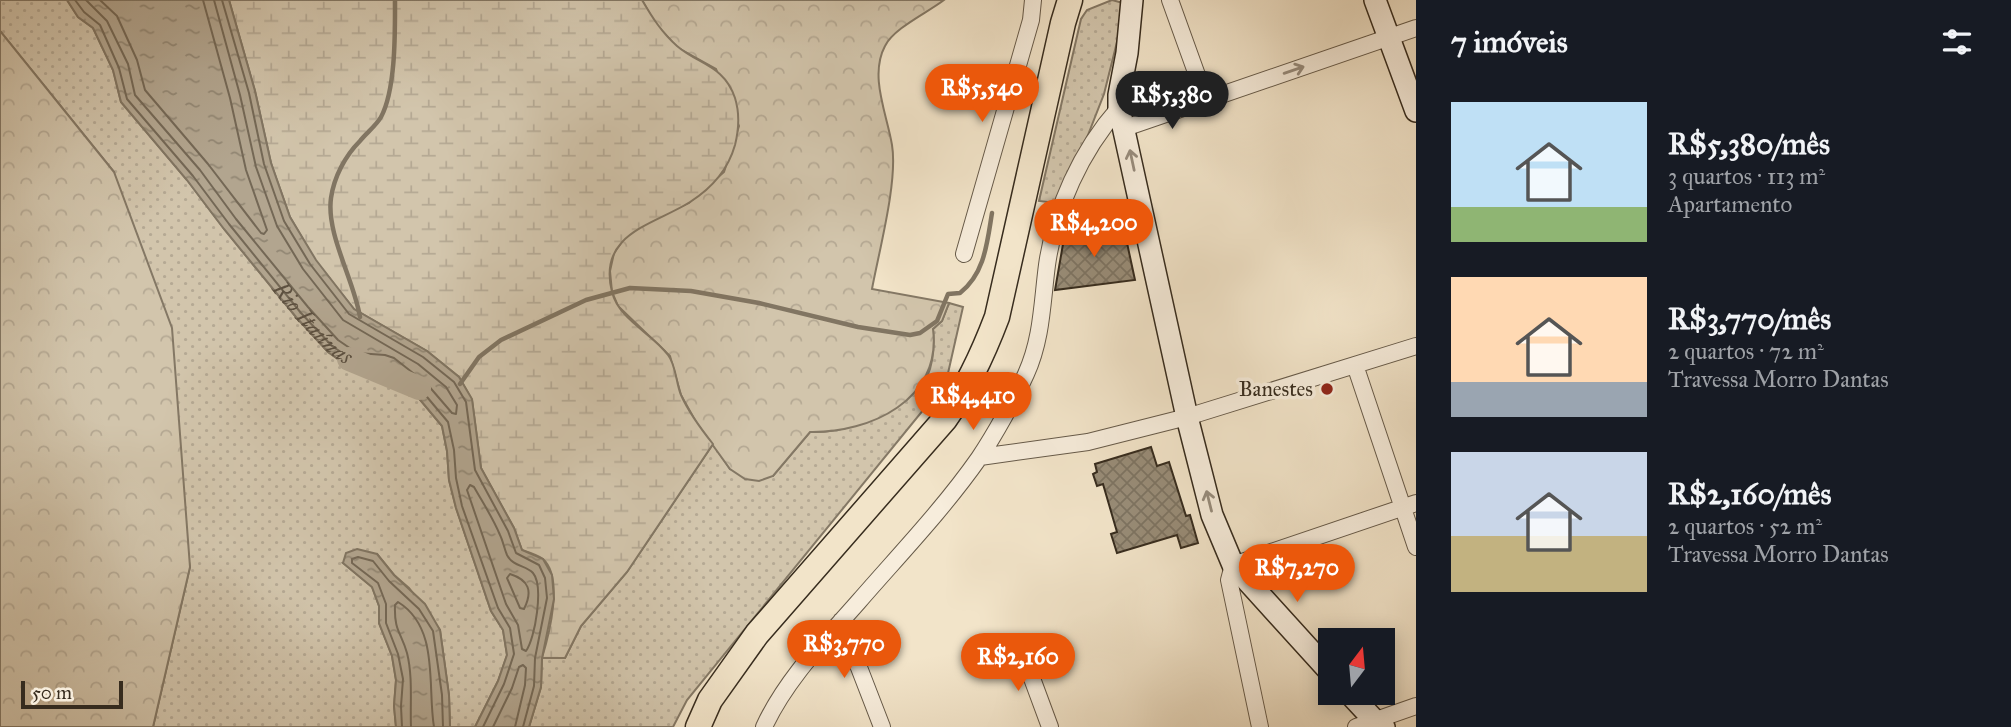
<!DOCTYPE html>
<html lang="pt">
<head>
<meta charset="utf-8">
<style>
  :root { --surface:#171b24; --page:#242831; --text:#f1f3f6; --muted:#9ea1a6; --accent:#ea580c }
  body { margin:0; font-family:"IM FELL Great Primer",serif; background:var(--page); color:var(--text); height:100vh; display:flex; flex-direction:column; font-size:26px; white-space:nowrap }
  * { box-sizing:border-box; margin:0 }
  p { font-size:23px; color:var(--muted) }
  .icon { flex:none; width:38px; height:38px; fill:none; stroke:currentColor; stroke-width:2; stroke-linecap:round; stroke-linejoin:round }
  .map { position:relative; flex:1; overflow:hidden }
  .sheet { display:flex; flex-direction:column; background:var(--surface); width:595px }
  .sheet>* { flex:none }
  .needle { width:46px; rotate:16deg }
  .controls { position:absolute; left:1318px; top:628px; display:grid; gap:14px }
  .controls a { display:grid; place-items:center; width:77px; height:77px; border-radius:0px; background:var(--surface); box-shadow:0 4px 18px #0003; font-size:35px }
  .scale { position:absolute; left:21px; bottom:18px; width:102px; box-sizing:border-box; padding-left:7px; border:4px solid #372c1e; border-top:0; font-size:19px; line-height:24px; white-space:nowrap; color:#372c1e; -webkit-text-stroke:5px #f7eddc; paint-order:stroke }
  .price { position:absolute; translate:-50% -60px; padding:0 16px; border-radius:24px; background:var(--accent); color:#fff; font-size:23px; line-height:46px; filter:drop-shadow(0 2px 4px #0008) }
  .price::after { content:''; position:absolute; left:50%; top:42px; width:21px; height:16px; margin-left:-10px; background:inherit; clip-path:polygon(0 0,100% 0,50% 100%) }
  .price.on { background:#222; color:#fff }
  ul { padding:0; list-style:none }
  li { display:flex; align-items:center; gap:21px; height:175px; padding:0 35px }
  li span { display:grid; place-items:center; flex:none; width:196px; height:140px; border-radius:0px; color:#555 }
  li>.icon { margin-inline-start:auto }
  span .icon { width:84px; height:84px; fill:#fffc; stroke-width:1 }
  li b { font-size:30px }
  h2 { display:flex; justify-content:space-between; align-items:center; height:84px; padding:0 35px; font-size:30px }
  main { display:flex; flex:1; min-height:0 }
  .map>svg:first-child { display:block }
  .grass { fill:url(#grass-dots); stroke:#847865; stroke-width:2 }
  .forest { fill:url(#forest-crowns); stroke:#847865; stroke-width:2 }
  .wetland { fill:url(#wetland-marsh); stroke:#847865; stroke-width:2 }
  .water { fill:url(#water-ripples); stroke:#817562; stroke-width:2 }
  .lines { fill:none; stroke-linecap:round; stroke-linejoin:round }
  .shore { stroke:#746856; stroke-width:2 }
  .stream { stroke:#817562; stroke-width:4.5 }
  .river { stroke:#b2a58f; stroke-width:24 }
  .building { fill:url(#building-cross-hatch); stroke:#372c1e; stroke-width:2 }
  .minor-casing { stroke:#665a49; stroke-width:18 }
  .secondary-casing { stroke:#372c1e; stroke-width:24 }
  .trunk-casing { stroke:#372c1e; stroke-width:27 }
  .minor { stroke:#f7eddc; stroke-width:16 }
  .secondary { stroke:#f7eddc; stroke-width:21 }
  .trunk { stroke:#f2e4c9; stroke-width:24 }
  .oneway { stroke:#978c7d }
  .poi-dot { fill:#8f2418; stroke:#f7eddc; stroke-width:2.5 }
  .labels { text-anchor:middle; stroke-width:7; stroke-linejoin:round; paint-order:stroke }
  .poi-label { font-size:21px; fill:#372c1e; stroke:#f7eddc; text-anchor:end }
  .water-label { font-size:23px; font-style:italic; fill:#5c5040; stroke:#f7eddc }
</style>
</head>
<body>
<main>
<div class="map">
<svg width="1416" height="727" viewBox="0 0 1416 727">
  <defs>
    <pattern id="grass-dots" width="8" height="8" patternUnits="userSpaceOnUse" patternTransform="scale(1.75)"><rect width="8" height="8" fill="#d2c5ac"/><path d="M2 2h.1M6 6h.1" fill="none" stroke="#b5a994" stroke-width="1.8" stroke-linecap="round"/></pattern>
    <pattern id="forest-crowns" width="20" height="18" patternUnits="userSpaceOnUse" patternTransform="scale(1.75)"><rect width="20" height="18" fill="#d2c5ac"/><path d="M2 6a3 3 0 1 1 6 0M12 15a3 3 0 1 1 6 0" fill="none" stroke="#b5a994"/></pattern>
    <pattern id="wetland-marsh" width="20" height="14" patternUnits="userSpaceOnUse" patternTransform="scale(1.75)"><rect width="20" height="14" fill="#d2c5ac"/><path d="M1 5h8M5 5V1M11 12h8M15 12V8" fill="none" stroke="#b5a994"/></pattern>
    <pattern id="water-ripples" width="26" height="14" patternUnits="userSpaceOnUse" patternTransform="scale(1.75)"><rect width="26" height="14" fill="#b2a58f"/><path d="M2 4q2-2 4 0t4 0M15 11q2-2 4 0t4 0" fill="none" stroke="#928774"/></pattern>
    <pattern id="building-cross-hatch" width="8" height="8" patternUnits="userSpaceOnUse" patternTransform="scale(1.75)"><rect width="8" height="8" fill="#988c77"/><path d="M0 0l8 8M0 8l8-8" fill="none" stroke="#7d7361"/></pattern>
  </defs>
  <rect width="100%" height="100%" fill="#f2e4c9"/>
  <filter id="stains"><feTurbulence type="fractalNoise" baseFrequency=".00286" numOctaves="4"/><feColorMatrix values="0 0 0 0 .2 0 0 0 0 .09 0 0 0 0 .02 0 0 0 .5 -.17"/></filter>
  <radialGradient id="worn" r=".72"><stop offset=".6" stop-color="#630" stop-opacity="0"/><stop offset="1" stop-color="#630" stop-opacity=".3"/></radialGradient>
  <path class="grass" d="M 0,0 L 67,0 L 78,17 L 93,28 L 113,70 L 121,102 L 187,180 L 224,229 L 296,317 L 328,352 L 352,369 L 384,371 L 417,396 L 442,426 L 447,451 L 449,480 L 456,508 L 491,611 L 503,630 L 507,655 L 498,681 L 475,727 L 450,727 L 449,695 L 440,630 L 409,588 L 394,575 L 377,554 L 343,563 L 372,587 L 379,606 L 379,623 L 392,656 L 396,680 L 394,706 L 396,727 L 153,727 L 190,567 L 114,172 L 0,31 Z
    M 1112,0 L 1123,3 L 1126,6 L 1104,94 L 1086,140 L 1056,203 L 1039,201 L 1081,19 L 1087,10 Z
    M 949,303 L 963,307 L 946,382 L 687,700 L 673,727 L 529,727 L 541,687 L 542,658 L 565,658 L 581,626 L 627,572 L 713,444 L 730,469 L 773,476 L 810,432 C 847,433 867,422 897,402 C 904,398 915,393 920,387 C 933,374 935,347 933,329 L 942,321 Z"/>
  <path class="forest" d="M 642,0 L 944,0 C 927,13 894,28 885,46 C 869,76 887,114 892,145 C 898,181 879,251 872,289 L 949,303 L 942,321 L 933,329 C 942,400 870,433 810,432 L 773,476 L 759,481 L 745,479 L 730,469 L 696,422 L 681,395 L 670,356 L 618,306 L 612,292 L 610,271 L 614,253 L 625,238 L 642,225 L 689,203 L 724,172 L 739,126 L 716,69 L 678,48 L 655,23 Z
    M 0,31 L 114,172 L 172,328 L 190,567 L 153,727 L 0,727 Z"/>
  <path class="wetland" d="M 229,0 L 642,0 C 652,17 662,33 677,46 C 699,65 724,65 735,98 C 740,114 739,129 735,145 C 728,170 712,188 690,202 C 654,225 597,233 612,292 C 619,320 652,333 668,355 C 676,365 676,383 681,395 C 689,413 701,429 713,444 L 627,572 L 581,626 L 565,658 L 542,658 C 549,635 564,578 543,559 C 538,555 528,552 522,550 L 514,528 L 481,468 L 472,400 L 459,377 L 427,351 L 354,309 L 315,260 L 290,217 L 271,163 L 255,91 Z"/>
  <path class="water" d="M 67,0 L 229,0 L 255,91 L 271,163 L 290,217 L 316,260 L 354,309 L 427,351 L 459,377 L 472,399 L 481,468 L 514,528 L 522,550 L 543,559 L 552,575 L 554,599 L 542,658 L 541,687 L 529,727 L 475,727 L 498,681 L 507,655 L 503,630 L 491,611 L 456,508 L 449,480 L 447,451 L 442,426 L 417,396 L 384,371 L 352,369 L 328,352 L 296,317 L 224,229 L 187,180 L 121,102 L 113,70 L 93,28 L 78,17 Z
    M 357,549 L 377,554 L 394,575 L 425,604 L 440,630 L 449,695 L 450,727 L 396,727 L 394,706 L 396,680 L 392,656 L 379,623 L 379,606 L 372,587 L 343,563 L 346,553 Z"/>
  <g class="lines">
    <g class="shore">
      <path id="s1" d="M 75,0 L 84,12 L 100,25 L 119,68 L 127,99 L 193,176 L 229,224 L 301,313 L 332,346 L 354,361 L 389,365 L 422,391 L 448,422 L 454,450 L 456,478 L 462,506 L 498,608 L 510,628 L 514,654 L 504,684 L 483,727"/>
      <path d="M 86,0 L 107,21 L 128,64 L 135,95 L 200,170 L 236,219 L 308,307 L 338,340 L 357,353 L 385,355 L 394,358 L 427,384 L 452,413 L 456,414 L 457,405 L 446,387 L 418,364 L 343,320 L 303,269 L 277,226 L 256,167 L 240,95 L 214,0"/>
      <path d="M 100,0 L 117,16 L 137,60 L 145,90 L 208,164 L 261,233 L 264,234 L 267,230 L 246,170 L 230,98 L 203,0"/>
      <path d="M 222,0 L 249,93 L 264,164 L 284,221 L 310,264 L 349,314 L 423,357 L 454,382 L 466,402 L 475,470 L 508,531 L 516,553 L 539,565 L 545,578 L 547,598 L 535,658 L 534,686 L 523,727"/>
      <path d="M 470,485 L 474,487 C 483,503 493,518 500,535 C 503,541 504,548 507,555 C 513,567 526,565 533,573 C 544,586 535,639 526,651 L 522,649 L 518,625 L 506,604 L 467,490 Z"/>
      <path d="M 510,574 C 529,580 533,591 524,609 L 520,608 L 507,578 Z"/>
      <path d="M 402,727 L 401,706 L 403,679 L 398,654 L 386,623 L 386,604 L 378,583 L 352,563 L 352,559 L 358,557 L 373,561 L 389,581 L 419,609 L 433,631 L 442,695 L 443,727"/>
      <path d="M 411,727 C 410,703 413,677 407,653 C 401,632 394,631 395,605 L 398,602 C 440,628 427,686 434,727"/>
      <path d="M 493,727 L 512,688 L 519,667 L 523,665 L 526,668 L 525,685 L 515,727"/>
    </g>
    <path class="stream" d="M 360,317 C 354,280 326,234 331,198 C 334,177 345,156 360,141 C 366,133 376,126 381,117 C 396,89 395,31 395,0
      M 460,384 L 479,357 L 501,340 L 586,300 L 630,288 L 691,291 L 759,303 L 858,327 L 910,335 L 920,333 L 937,321 L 948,294 L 960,293 C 985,273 987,243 992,213"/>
    <path class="river" d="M 349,359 L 419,388"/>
  </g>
  <path class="building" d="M 1066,227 L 1085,227 L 1085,234 L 1124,229 L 1135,280 L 1055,290 Z
    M 1151,447 L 1157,466 L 1169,462 L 1186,516 L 1190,515 L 1198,543 L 1181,548 L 1177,535 L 1117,553 L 1111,534 L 1117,532 L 1103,484 L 1097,486 L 1093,474 L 1097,472 L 1095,464 Z"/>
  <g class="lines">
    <g class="minor-casing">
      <path id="minor" d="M 1170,0 L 1206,100
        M 1125,128 L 1416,28
        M 964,254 L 1031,20 L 1033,0
        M 1355,365 L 1416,547
        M 980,457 L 1088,442 L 1187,417 L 1416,346
        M 841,621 L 882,727
        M 1020,646 L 1050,727
        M 764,727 C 786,679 825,640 860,600 C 900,554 944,508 979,458 C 994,436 1015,398 1026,374 C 1042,339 1042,303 1047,265 C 1055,208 1081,151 1119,108
        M 1260,727 L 1229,580 L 1233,565 L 1416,503
        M 1356,727 L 1416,706"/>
    </g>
    <g class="secondary-casing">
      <path id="secondary" d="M 1132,0 L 1127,53 L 1119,95 L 1119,108 L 1187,417 L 1212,515 L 1233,565 L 1330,672
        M 1375,0 L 1416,111
        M 1349,693 L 1375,721 L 1384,727"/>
    </g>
    <g class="trunk-casing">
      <path id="trunk" d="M 698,727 L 710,700 L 757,634 L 945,419 C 968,387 983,354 997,317 L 1063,23 L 1070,0"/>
    </g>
    <use href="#minor" class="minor"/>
    <use href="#secondary" class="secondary"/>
    <use href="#trunk" class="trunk"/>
  </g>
  <defs><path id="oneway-shaft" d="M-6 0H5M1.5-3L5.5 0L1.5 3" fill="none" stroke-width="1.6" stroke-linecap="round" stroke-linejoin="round" transform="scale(1.75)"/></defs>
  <g class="oneway">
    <use href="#oneway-shaft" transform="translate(1294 70) rotate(-19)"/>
    <use href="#oneway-shaft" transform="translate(1132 160) rotate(-102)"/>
    <use href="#oneway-shaft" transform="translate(1209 501) rotate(-104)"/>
  </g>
  <circle class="poi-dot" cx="1327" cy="389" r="7"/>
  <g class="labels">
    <g class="poi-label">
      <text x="1313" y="396">Banestes</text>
    </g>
    <g class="water-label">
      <text dy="8" stroke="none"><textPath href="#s1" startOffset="406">Rio Itaúnas</textPath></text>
    </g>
  </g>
  <rect width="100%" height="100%" filter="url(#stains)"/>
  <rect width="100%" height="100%" fill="url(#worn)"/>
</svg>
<div class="controls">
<a><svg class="needle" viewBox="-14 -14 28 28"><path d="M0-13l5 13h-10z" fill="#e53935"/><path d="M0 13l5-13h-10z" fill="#9ea1a6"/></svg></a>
</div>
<div class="scale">50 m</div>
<b class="price" style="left:982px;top:124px">R$5,540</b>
<b class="price on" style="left:1172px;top:131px">R$5,380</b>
<b class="price" style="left:1094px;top:259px">R$4,200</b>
<b class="price" style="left:973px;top:432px">R$4,410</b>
<b class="price" style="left:1297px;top:604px">R$7,270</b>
<b class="price" style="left:844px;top:680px">R$3,770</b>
<b class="price" style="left:1018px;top:693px">R$2,160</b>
</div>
<section class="sheet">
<h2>7 imóveis<svg class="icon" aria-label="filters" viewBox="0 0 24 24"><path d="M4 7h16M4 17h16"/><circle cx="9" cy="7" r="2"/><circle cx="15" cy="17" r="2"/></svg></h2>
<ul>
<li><span style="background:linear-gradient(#bfe0f5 75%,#8fb573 0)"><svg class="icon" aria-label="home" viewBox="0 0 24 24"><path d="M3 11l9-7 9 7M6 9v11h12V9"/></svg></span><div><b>R$5,380/mês</b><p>3 quartos · 113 m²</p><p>Apartamento</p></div></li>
<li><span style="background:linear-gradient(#ffd9b3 75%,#9aa5b1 0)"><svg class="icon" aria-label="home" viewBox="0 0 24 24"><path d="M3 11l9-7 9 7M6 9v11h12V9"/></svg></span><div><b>R$3,770/mês</b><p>2 quartos · 72 m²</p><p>Travessa Morro Dantas</p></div></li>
<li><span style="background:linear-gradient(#c9d6e8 60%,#c2b280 0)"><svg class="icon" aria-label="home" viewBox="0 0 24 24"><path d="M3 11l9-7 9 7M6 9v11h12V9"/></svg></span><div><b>R$2,160/mês</b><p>2 quartos · 52 m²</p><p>Travessa Morro Dantas</p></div></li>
</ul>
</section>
</main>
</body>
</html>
